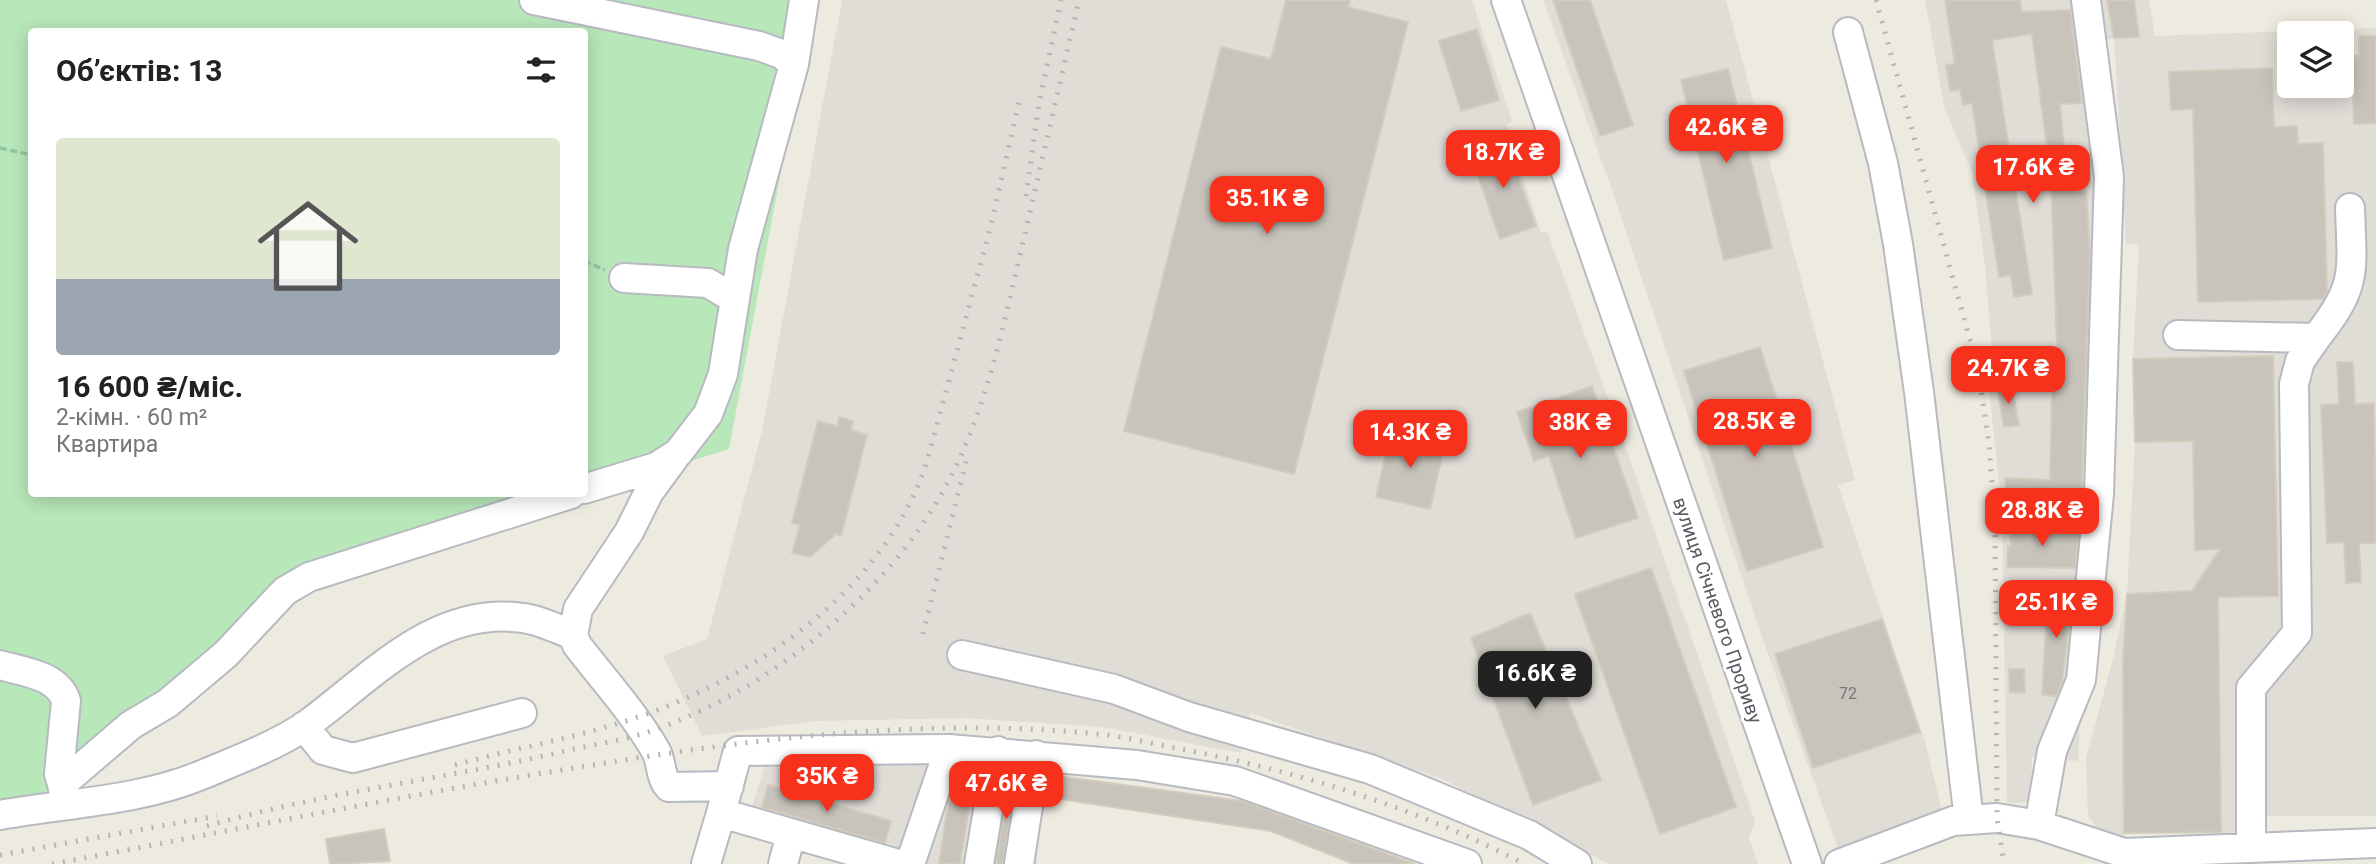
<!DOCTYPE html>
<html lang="uk">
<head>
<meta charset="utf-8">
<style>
  :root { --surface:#fff; --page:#f2f2f2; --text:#222; --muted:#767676; --line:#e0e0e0; --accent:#f7311b }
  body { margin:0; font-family:Roboto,sans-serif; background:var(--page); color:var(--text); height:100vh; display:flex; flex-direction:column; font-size:26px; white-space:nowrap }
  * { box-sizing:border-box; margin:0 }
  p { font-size:23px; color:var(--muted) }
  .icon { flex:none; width:38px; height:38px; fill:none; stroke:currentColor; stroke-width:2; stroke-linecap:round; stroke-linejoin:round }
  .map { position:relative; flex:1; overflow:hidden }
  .side { position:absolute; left:28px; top:28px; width:560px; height:469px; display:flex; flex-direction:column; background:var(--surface); border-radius:7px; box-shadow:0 4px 18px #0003 }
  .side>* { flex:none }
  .buttons { position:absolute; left:2277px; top:21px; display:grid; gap:14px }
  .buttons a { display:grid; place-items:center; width:77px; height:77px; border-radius:7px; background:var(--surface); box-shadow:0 4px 18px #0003; font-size:35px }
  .price { position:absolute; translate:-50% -60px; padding:0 16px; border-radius:14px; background:var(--accent); color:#fff; font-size:23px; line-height:46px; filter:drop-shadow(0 2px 4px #0008) }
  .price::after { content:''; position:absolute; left:50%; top:42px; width:21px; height:16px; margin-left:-10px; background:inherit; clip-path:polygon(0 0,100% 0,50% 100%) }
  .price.selected { background:#222; color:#fff }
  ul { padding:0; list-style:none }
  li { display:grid; align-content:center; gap:14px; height:371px; padding:0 28px }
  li+li { border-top:2px solid var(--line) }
  li span { display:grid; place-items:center; height:217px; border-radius:7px; color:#555 }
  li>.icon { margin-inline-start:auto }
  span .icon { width:126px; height:126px; fill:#fffc; stroke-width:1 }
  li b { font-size:30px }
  h2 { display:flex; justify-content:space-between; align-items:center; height:84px; padding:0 28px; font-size:30px }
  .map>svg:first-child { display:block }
  .industrial { fill:#e0ddd7; fill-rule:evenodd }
  .green { fill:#b8e7ba; fill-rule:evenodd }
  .building { fill:#c8c4bc; stroke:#d2ccbd; stroke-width:2 }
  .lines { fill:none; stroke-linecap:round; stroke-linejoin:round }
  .minor-casing { stroke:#b7bac0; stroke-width:32 }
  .path { stroke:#91c8a2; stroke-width:3.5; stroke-dasharray:7 3.5; stroke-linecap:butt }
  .minor { stroke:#fff; stroke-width:28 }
  .rail { stroke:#b3b4b5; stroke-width:5; stroke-dasharray:2 9; stroke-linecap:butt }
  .labels { text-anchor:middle; stroke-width:6; stroke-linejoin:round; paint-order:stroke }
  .number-label { font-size:16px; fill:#747678 }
  .street-label { font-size:19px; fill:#585c62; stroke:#fff }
</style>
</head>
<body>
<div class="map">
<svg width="2376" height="864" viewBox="0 0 2376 864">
  <rect width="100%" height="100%" fill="#edeadf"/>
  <path class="industrial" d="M 842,0 L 1472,0 L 1512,121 L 1506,125 L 1541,233 L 1547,231 L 1620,431 L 1755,821 L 1749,838 L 1758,864 L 1609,864 L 1442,779 L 1250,713 L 1241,753 L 1103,727 L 965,718 L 815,721 L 702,736 L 663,656 L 707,639 L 762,431 Z
    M 1543,0 L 1726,0 L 1855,480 L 1838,485 L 1924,738 L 1943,815 L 1838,849 L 1761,634 L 1610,184 Z
    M 1925,0 L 2149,0 L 2155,36 L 2376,28 L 2376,816 L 2261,816 L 2240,834 L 2125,833 L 2121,838 L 2111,837 L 2096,827 L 2088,816 L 2086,758 L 2113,659 L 2127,594 L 2135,442 L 2133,359 L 2139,245 L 2126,243 L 2114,38 L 2082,45 L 2093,186 L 2094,329 L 2089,531 L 2078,761 L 2032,757 L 2031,802 L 2007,803 L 2002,512 L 1989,388 L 1994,376 L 1985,265 L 1972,172 L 1945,110 ZM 2289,33 L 2342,33 L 2342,86 L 2289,86 Z
    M 767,759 L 934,762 L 902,861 L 749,816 Z
    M 953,762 L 1039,773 L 1037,864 L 923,864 Z"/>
  <path class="green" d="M 0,0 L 813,0 L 729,449 L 346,570 L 296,589 L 48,801 L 0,808 ZM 32,32 L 584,32 L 584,494 L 32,494 Z"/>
  <path class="building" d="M 1286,0 L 1350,0 L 1348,7 L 1408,22 L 1294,474 L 1124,431 L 1221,47 L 1271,59 Z
    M 1553,0 L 1590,0 L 1633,125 L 1600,136 Z
    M 1945,0 L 2020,0 L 2022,12 L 2070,10 L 2082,103 L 2060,104 L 2068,191 L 2086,191 L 2090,252 L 2081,503 L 2006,494 L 2005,478 L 2050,480 L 2053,347 L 2057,347 L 2051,177 L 2032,34 L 1992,40 L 2032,294 L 2014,297 L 2011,275 L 1999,277 L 1972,103 L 1963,105 L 1960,89 L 1950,91 L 1946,65 L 1955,64 Z
    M 2107,0 L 2134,0 L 2139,37 L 2114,38 Z
    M 1477,29 L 1499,100 L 1461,111 L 1439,41 Z
    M 2359,36 L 2376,36 L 2376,123 L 2354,124 L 2352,56 L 2359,56 Z
    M 2272,68 L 2274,127 L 2297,126 L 2298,144 L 2323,143 L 2327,291 L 2323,299 L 2198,302 L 2193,109 L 2171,110 L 2169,72 Z
    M 1728,69 L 1772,248 L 1724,260 L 1681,80 Z
    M 1506,142 L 1536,226 L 1500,239 L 1470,154 Z
    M 1760,347 L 1823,547 L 1747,571 L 1684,371 Z
    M 2273,356 L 2278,596 L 2218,597 L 2221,832 L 2124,833 L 2123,663 L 2127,594 L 2192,591 L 2220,549 L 2195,550 L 2193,441 L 2135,442 L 2133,359 Z
    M 2337,362 L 2353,362 L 2355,404 L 2374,403 L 2376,543 L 2359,543 L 2361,582 L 2346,583 L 2344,542 L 2327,543 L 2321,405 L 2339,404 Z
    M 2011,384 L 2019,425 L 2004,427 L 1997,386 Z
    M 1592,386 L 1638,518 L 1576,538 L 1549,456 L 1534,461 L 1517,412 Z
    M 839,417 L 853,421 L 851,430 L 867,435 L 841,536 L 836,534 L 810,557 L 792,553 L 800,525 L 792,523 L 818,421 L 837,426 Z
    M 1391,431 L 1445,443 L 1430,509 L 1376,497 Z
    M 2009,526 L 2079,530 L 2075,568 L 2007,567 L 2008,546 L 2011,546 Z
    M 1651,568 L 1736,807 L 1660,834 L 1575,594 Z
    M 2073,590 L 2062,681 L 2056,696 L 2042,695 L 2048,592 Z
    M 1530,613 L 1601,780 L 1533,805 L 1471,638 Z
    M 1882,619 L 1920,732 L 1813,768 L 1775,654 Z
    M 2009,669 L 2024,669 L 2025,693 L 2010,692 Z
    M 961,767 L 975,769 L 960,864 L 939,864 L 948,804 Z
    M 1011,773 L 1016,774 L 1003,864 L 996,864 Z
    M 1050,775 L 1242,801 L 1415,864 L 1354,864 L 1271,831 L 1046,797 Z
    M 768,785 L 891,821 L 885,843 L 762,807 Z
    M 384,829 L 390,861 L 330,864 L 326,839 Z"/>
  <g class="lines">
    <g class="minor-casing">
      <path id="minor" d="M 534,0 L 759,46 L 781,54 L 794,64
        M 1506,0 L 1807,864
        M 1848,32 L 1883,163 L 1898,244 L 1919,392 L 1969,820
        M 624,278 L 708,283 L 733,298
        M 2178,335 L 2316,338 L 2300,361 L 2294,384 L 2297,633 L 2251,688 L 2251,847
        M 2316,338 C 2358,285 2352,273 2350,208
        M 674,458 L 649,492 L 629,532 L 578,609 L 573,635 L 577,645 C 604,680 634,713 656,751 C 662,762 660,778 669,787 L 729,786
        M 584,489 L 656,467 L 678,453 L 708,414 L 723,374 L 743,249 L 794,64 L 804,0
        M 962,655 L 1114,689 L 1189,717 L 1370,769 L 1529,835 L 1577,864
        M 0,665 C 24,672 58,675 66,701 L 59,774 L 62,784
        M 304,726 L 323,750 L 353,758 L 522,713
        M 66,803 L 62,784 L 131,725 L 168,703 L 226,654 L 285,591 L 309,577 L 571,494
        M 0,815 C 67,803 141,801 204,774 C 237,760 275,746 305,726 C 370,679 434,605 523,618 C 540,620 557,629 573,635
        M 2039,825 L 2052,751 L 2081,680 L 2099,494 L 2109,177 L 2086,0
        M 706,864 L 721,813
        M 783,864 L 791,834
        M 898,864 L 721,813 L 738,751 L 949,749 L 1137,765 L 1235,781 L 1467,864
        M 910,864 L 949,749
        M 979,864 L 998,751
        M 1019,864 L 1036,755
        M 1839,864 L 1953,821 L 1997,818 L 2039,825 L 2124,853 L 2376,843"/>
    </g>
    <path class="path" d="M 0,148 L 32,155
      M 584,261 L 605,270"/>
    <use href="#minor" class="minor"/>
    <path class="rail" d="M 1876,0 L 1978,369 L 1989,444 L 1995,526 L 1997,818 L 2004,864
      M 1026,196 L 1039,103 L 1061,0
      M 923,634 L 968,454
      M 455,765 C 516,748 580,737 641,716 C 762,674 889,585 928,458 L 990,229 L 1020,98
      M 207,826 C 324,792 446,779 565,751 C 591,745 619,741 645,733 C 765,694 887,596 947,484 C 986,411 1002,330 1021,251 C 1040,168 1060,84 1079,0
      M 0,855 L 217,816
      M 52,864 C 230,831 408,794 587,766 C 758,738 934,716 1107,735 C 1132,738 1157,745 1181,749 C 1300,772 1418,808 1524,864"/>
  </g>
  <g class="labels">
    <g class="number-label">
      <text x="1848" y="699">72</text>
    </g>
    <g class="street-label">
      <text transform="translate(1718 610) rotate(71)" y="7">вулиця Січневого Прориву</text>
    </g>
  </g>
</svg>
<div class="buttons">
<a><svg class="icon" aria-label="layers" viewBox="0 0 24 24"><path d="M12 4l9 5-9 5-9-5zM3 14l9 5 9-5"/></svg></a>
</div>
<b class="price" style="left:1726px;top:165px">42.6K ₴</b>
<b class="price" style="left:1503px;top:190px">18.7K ₴</b>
<b class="price" style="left:2033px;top:205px">17.6K ₴</b>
<b class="price" style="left:1267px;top:236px">35.1K ₴</b>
<b class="price" style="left:2008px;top:406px">24.7K ₴</b>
<b class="price" style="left:1754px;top:459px">28.5K ₴</b>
<b class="price" style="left:1580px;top:460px">38K ₴</b>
<b class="price" style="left:1410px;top:470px">14.3K ₴</b>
<b class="price" style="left:2042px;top:548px">28.8K ₴</b>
<b class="price" style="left:2056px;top:640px">25.1K ₴</b>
<b class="price selected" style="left:1535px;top:711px">16.6K ₴</b>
<b class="price" style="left:827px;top:814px">35K ₴</b>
<b class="price" style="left:1006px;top:821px">47.6K ₴</b>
<section class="side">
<h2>Об’єктів: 13<svg class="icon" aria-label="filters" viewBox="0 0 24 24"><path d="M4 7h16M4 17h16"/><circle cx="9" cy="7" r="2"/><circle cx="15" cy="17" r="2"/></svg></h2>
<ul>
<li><span style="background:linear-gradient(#dfe7d0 65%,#9aa5b1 0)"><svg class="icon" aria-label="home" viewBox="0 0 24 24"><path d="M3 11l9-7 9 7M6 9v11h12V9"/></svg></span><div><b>16 600 ₴/міс.</b><p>2-кімн. · 60 m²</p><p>Квартира</p></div></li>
</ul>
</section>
</div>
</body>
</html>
